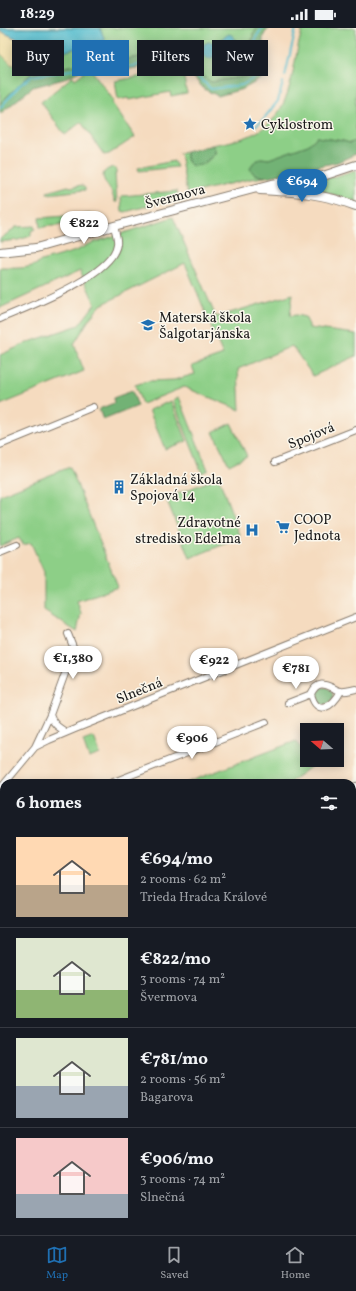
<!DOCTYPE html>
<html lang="en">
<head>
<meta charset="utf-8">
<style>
  :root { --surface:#171b24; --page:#242831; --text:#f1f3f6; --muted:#9ea1a6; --line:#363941; --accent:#1f6fb2 }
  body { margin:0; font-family:Vollkorn,serif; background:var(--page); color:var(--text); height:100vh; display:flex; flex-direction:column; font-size:15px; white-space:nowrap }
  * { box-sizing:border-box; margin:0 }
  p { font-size:13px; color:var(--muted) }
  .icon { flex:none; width:22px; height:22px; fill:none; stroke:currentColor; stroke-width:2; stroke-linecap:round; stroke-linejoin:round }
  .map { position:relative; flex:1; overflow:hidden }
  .drawer { position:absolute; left:0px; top:751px; width:356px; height:456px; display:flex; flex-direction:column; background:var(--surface); border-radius:12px 12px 0 0; box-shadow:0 2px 10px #0003 }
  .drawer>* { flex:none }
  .top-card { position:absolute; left:12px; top:12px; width:332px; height:36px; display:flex; gap:8px }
  .needle { width:26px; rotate:289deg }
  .tools { position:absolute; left:300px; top:695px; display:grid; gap:8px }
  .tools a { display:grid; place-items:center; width:44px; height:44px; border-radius:0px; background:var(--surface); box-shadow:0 2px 10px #0003; font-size:20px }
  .price { position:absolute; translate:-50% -34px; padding:0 9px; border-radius:14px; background:#fff; color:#222; font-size:13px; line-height:26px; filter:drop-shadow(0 1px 2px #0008) }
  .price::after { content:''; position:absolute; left:50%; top:24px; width:12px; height:9px; margin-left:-6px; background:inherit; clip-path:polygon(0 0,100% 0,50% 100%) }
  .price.on { background:var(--accent); color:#fff }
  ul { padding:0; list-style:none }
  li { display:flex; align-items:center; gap:12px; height:100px; padding:0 16px }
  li+li { border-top:1px solid var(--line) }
  li span { display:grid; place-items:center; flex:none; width:112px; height:80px; border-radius:0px; color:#555 }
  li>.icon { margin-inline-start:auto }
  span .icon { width:48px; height:48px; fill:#fffc; stroke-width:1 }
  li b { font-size:17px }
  h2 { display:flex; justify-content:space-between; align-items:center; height:48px; padding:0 16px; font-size:17px }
  .pill { padding:0 14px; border-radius:0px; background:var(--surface); box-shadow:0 2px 10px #0003; font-size:14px; line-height:36px }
  .pill.on { background:var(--accent); color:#fff }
  .status { display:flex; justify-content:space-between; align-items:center; height:28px; padding:0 20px; background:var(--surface); direction:ltr }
  .status svg { height:11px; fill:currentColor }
  .dock { display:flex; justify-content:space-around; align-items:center; height:56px; border-top:1px solid var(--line); background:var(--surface); font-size:11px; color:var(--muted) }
  .dock a { display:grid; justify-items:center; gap:2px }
  .dock .on { color:var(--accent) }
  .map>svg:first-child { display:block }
  .green { fill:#8dcf87; stroke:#547652 }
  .forest { fill:#72b274; stroke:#476748 }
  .sand { fill:#eeda9e; stroke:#857b5d }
  .water { fill:#52bcce; stroke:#376c75 }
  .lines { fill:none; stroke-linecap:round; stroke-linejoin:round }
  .stream { stroke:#52bcce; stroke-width:2 }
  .minor-casing { stroke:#887c6e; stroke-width:8 }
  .tertiary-casing { stroke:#887c6e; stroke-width:10 }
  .minor { stroke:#fff; stroke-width:6 }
  .tertiary { stroke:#fff; stroke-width:8 }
  .labels { text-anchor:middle; stroke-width:3; stroke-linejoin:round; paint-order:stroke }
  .poi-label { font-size:14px; fill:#1c1c1c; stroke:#fbf7ec; text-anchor:start }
  .street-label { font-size:14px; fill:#1c1c1c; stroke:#fbf7ec }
</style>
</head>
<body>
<div class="status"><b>18:29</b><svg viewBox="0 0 49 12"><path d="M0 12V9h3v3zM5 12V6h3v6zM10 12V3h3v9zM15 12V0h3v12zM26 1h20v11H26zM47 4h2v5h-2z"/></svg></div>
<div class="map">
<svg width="356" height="1207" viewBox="0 0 356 1207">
  <rect width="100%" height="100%" fill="#fbf7ec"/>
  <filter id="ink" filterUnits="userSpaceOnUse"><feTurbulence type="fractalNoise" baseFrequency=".025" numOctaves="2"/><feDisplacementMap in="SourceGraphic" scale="8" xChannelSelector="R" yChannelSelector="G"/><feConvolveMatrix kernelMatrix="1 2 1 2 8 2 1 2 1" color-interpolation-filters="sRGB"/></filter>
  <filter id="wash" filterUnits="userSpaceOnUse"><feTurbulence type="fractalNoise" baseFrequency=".012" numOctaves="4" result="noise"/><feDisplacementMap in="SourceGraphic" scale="16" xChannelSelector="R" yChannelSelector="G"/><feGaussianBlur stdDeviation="0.9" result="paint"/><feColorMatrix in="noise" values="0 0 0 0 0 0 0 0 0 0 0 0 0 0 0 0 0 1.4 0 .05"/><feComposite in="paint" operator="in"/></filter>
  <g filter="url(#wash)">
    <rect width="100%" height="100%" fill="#f5dbbf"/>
    <path class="green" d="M 0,0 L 258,0 L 253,5 L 248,48 L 211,54 L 173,23 L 111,34 L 95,33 L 31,46 L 0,75 Z
      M 303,0 L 356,0 L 356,113 L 350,115 L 343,113 L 317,109 L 308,117 L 269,131 L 261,130 L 254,146 L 265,149 L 250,151 L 187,166 L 180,125 L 186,124 L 186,131 L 204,136 L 215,126 L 215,121 L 212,117 C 227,114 243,112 257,104 C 295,84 291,35 303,0 Z
      M 90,40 L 114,73 L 112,75 L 135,109 L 109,126 L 104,127 L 81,94 L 65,107 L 41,74 L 73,48 L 75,51 Z
      M 182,41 L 187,65 L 171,68 L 170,64 L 129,72 L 128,70 L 118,72 L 115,53 Z
      M 174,133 L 177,139 L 139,143 L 138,140 Z
      M 113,139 L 116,142 L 116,146 L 115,146 L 117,174 L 115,174 C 114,171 113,168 112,165 C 106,154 95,145 113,139 Z
      M 356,142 L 356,174 C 334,165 312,162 289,159 L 334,149 Z
      M 82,157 L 85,160 L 85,162 L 48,166 L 47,164 L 68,158 L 71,159 Z
      M 177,163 L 178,170 L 125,184 L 122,183 L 121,170 L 122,168 Z
      M 92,186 L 96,188 L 57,198 L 48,198 L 40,200 L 39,190 Z
      M 173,189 L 216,289 L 293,266 L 290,288 L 296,287 L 305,289 L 309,297 L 309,300 L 356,306 L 356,328 L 313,348 L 292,318 L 238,341 L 240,382 L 184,359 L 142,376 L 135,357 L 148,353 L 174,352 L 195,346 L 192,338 L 223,327 L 185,235 L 101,277 L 90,290 L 74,316 L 84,343 L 0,377 L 0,327 L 29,314 L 79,297 L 95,276 L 80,243 L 0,280 L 0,240 C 12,240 32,242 41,233 L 76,223 L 89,216 Z
      M 34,198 L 35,201 L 31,203 L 31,208 L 18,212 L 0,214 L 0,211 L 16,199 Z
      M 179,369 L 208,442 L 202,445 L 173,372 Z
      M 171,373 L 187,413 L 165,421 L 149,382 Z
      M 231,395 L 247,428 L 229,437 L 213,404 Z
      M 70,439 L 118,559 L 77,573 L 81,585 L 77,604 L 44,583 L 44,544 L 31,515 L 23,517 L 19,510 L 0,518 L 0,467 Z
      M 218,448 L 240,507 L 237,511 L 190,530 L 166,470 L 212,452 L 211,450 Z
      M 94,709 L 100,726 L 89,730 L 83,713 Z
      M 296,713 L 307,728 L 307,732 L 310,732 L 313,737 L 289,755 L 186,755 Z
      M 352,1100 L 356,1101 L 356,1207 L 317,1207 L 316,1203 L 352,1203 Z"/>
    <path class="forest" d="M 258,0 L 270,0 C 256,11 267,19 266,32 C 266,38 262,45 261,51 L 243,61 L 218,68 L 204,61 L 187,42 L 177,36 L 167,34 L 125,42 L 91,37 L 64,51 L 33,59 L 0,86 L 0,75 L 31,46 L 95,33 L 111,34 L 173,23 L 211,54 L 248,48 L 253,5 Z
      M 317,109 L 343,113 L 350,115 L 356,113 L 356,126 L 338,134 L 289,145 L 265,149 L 254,146 L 250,141 L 253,135 L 261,130 L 269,131 L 308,117 Z
      M 212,117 L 215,121 L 215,126 C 205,133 204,140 190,137 L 186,131 L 186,124 Z
      M 132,363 L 138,378 L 103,392 L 99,381 L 114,375 L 113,370 Z
      M315 668a9 9 0 1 1 18 0a9 9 0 1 1-18 0Z"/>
    <path class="sand" d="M 0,3 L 53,27 L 12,37 L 0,25 Z"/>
    <path class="water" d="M 0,0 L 100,0 L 105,12 L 53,27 L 0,3 Z
      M 229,6 L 233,8 L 241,21 L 239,30 L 234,29 L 233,32 L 229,34 L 226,31 L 226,27 L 217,25 L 212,30 L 206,30 L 202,25 L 204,16 L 209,14 L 215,15 Z"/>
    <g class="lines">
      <path class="stream" d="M 285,48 L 296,0
        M 0,80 L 20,57 L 32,48 L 71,42 L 95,35 L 126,39 L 140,37 L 151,28 L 164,26 L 179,30 L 211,61 L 242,57 L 257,48 L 263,32 L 255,11 L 262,0
        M 265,89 L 278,73 L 283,54
        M 255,98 L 264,91"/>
    </g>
  </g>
  <g filter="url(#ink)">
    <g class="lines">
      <g class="minor-casing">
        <path id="minor" d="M 0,291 C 27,279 113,248 117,216 C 118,211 115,203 114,198
          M 0,417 L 93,379
          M 275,434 L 356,402
          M 0,524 L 17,517
          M 311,666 C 317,690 333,678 341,663
          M 288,675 L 311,666 C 319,649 329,659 340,663 C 345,664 351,662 356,661
          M 66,704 C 58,699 53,696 50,687 L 74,621 L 68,606
          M 35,719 L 49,712 L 75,701 L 356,589
          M 5,755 L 35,719 L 50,687
          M 111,755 L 266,694
          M 352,760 L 356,758
          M 0,761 L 4,756
          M 0,786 L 4,792
          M 352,826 L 356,826
          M 352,875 L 356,876
          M 0,877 L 4,876
          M 352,964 L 356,966
          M 0,974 L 4,971
          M 352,1062 L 356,1063
          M 0,1073 L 4,1069"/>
      </g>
      <g class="tertiary-casing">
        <path id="tertiary" d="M 260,162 C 295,164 322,165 356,178
          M 0,224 L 36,220 L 114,198 L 272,156 L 323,148 L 356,137"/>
      </g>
      <use href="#minor" class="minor"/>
      <use href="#tertiary" class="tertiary"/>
    </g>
  </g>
  <defs>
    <g id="sight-bare" transform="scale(1.08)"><path d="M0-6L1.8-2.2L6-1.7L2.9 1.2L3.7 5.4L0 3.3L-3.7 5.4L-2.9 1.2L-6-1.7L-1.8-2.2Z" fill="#1f6fb2" stroke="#fbf7ec" stroke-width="2.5" paint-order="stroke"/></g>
    <g id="school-bare" transform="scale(1.08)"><path d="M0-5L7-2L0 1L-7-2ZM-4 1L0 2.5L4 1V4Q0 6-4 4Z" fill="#1f6fb2" stroke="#fbf7ec" stroke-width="2.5" paint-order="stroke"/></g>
    <g id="building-bare" transform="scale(1.08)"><path d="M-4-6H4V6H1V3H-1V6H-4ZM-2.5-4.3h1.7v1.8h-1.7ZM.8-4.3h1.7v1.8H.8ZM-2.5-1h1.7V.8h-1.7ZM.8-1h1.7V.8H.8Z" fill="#1f6fb2" stroke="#fbf7ec" stroke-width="2.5" paint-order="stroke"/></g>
    <g id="supermarket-bare" transform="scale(1.08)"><path d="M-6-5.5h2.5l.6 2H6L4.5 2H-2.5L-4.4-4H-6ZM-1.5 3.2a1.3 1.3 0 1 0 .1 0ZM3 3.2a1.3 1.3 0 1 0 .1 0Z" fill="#1f6fb2" stroke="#fbf7ec" stroke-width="2.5" paint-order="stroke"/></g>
    <g id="hospital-bare" transform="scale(1.08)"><path d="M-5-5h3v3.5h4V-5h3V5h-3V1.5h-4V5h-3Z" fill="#1f6fb2" stroke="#fbf7ec" stroke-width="2.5" paint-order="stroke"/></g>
  </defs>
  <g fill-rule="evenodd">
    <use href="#sight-bare" x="250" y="96"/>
    <use href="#school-bare" x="148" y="297"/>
    <use href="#building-bare" x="119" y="459"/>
    <use href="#supermarket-bare" x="283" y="499"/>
    <use href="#hospital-bare" x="252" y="502"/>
  </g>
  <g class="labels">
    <g class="poi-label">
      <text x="261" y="101">Cyklostrom</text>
      <text x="159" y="294">Materská škola<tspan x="159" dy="16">Šalgotarjánska</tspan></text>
      <text x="130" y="456">Základná škola<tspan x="130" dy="16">Spojová 14</tspan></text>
      <text x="294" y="496">COOP<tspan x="294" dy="16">Jednota</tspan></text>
      <text x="241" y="499" text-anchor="end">Zdravotné<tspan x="241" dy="16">stredisko Edelma</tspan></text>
    </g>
    <g class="street-label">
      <text transform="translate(175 168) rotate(-15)" y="5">Švermova</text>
      <text transform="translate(311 407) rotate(-22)" y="5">Spojová</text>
      <text transform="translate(139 662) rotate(-22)" y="5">Slnečná</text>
    </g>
  </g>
</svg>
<div class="tools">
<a><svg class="needle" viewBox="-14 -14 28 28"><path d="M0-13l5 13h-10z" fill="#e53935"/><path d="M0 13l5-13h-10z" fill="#9ea1a6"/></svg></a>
</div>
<b class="price on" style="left:302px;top:175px">€694</b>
<b class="price" style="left:84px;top:217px">€822</b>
<b class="price" style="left:73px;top:652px">€1,380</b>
<b class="price" style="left:214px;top:654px">€922</b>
<b class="price" style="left:296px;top:662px">€781</b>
<b class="price" style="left:192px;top:732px">€906</b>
<div class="top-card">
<a class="pill">Buy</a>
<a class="pill on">Rent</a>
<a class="pill">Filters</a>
<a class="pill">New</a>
</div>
<section class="drawer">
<h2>6 homes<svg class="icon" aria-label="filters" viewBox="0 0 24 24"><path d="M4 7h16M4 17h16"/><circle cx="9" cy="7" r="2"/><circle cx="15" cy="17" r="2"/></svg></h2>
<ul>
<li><span style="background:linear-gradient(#ffd9b3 60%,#b9a48a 0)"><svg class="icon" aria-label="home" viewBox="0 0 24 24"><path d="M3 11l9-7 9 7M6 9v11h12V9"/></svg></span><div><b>€694/mo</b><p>2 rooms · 62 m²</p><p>Trieda Hradca Králové</p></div></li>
<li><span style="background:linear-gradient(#dfe7d0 65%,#8fb573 0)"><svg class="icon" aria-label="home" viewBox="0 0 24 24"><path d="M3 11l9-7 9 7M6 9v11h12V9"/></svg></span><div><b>€822/mo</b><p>3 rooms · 74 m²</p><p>Švermova</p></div></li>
<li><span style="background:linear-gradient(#dfe7d0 60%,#9aa5b1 0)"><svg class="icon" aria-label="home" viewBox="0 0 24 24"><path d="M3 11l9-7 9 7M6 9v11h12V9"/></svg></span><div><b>€781/mo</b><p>2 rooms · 56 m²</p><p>Bagarova</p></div></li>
<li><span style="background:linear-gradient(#f6c9c9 70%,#9aa5b1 0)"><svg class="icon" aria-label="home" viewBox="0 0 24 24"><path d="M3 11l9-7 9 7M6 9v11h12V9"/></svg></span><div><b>€906/mo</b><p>3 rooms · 74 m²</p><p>Slnečná</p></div></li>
</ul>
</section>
</div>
<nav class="dock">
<a class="on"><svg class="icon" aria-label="map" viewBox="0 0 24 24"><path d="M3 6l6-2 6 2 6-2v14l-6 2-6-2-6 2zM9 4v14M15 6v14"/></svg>Map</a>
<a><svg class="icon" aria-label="saved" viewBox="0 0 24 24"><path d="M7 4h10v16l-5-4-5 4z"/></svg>Saved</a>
<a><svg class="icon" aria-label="home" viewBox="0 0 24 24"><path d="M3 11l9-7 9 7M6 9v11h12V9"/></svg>Home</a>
</nav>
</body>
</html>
